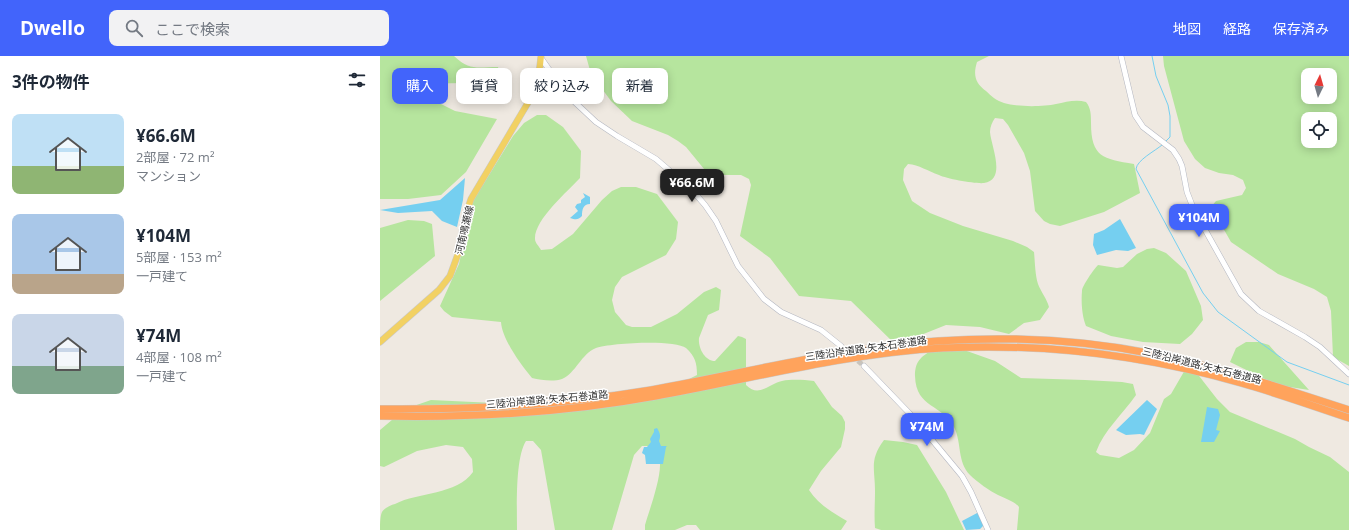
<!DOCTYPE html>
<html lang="ja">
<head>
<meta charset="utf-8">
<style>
  :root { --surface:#fff; --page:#f2f2f3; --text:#1f2937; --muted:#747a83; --accent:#4264fb }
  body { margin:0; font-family:"Open Sans","Noto Sans JP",sans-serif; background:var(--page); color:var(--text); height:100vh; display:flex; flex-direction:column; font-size:15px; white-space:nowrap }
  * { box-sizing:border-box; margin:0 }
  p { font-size:13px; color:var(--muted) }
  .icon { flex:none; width:22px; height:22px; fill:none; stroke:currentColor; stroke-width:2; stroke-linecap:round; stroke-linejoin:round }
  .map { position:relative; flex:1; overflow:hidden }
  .sheet { display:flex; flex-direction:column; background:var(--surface); width:380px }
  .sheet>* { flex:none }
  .hud { position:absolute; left:12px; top:12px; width:380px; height:36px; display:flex; gap:8px }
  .needle { width:26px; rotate:5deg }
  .buttons { position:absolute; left:921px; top:12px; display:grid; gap:8px }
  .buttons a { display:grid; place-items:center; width:36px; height:36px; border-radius:8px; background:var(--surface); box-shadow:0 2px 10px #0003; font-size:20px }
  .price { position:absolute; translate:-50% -34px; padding:0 9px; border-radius:8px; background:var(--accent); color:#fff; font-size:13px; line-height:26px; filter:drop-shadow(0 1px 2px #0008) }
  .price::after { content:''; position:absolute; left:50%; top:24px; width:12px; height:9px; margin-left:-6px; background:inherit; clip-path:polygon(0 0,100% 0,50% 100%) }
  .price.selected { background:#222; color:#fff }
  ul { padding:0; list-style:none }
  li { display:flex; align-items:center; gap:12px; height:100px; padding:0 12px }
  li span { display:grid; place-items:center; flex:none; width:112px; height:80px; border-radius:8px; color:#555 }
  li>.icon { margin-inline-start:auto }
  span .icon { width:48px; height:48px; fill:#fffc; stroke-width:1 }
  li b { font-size:17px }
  h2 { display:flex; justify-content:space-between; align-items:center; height:48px; padding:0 12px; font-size:17px }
  .chip { padding:0 14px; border-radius:8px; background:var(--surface); box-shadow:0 2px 10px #0003; font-size:14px; line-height:36px }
  .chip.selected { background:var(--accent); color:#fff }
  header { display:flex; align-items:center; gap:24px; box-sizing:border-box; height:56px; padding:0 20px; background:var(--accent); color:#fff }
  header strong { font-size:19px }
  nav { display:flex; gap:22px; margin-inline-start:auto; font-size:14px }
  .search { width:280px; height:36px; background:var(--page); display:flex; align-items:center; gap:10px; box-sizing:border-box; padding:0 14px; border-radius:8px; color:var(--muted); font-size:15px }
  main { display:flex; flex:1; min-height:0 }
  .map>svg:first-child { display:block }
  .green { fill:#b6e59e; fill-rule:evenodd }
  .water { fill:#75cff0 }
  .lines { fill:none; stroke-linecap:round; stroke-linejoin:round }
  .stream { stroke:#75cff0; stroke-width:1 }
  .minor-tunnel { stroke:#c8c4bd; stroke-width:5; stroke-dasharray:5 2.5; stroke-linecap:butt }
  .minor-casing { stroke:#b4b7c1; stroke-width:6 }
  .major-casing { stroke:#c9c9c9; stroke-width:7 }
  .highway-casing { stroke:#c9c9c9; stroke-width:8 }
  .minor { stroke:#fff; stroke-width:5 }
  .major { stroke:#f2d163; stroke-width:6 }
  .highway { stroke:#ffa35c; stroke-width:7 }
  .labels { text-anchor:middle; stroke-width:3; stroke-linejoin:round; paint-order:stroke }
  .street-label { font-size:10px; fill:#2e2e2e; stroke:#fff }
</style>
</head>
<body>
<header>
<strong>Dwello</strong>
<div class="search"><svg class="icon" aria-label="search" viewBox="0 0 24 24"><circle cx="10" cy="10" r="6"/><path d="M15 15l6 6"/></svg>ここで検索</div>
<nav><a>地図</a><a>経路</a><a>保存済み</a></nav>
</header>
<main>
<section class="sheet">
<h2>3件の物件<svg class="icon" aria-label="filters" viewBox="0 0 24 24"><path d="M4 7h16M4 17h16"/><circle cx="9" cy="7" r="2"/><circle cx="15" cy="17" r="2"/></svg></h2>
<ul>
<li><span style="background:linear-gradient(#bfe0f5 65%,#8fb573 0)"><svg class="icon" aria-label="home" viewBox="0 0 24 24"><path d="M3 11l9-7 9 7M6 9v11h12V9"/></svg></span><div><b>¥66.6M</b><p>2部屋 · 72 m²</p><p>マンション</p></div></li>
<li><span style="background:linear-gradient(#a9c7e8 75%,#b9a48a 0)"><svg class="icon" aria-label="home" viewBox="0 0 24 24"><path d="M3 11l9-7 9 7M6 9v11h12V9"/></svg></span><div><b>¥104M</b><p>5部屋 · 153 m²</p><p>一戸建て</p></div></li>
<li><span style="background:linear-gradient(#c9d6e8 65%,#7fa58c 0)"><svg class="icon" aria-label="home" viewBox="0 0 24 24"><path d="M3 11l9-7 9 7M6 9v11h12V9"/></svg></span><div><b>¥74M</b><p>4部屋 · 108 m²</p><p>一戸建て</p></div></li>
</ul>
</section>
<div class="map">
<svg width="969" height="474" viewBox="0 0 969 474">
  <rect width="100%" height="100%" fill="#efe9e1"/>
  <path class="green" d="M 0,0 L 74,0 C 90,15 97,11 118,11 L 120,18 L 99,30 L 87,27 L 21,28 L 75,55 L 117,63 L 86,116 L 61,139 L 28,143 L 0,143 Z
    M 206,0 L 609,0 L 597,6 C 593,19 595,27 606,35 C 611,40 617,45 624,47 C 636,51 663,51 676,48 C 686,46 696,43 706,46 C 711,52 711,59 711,67 C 711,101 723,103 754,108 L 760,137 L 724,156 L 680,170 L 670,168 L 664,165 L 655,155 L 650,115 L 644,97 L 628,69 L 623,63 L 615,62 C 612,66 610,71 610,76 C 611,90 627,124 604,127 C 596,128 567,123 559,119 C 548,115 539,109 528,108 L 524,113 L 523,124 L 532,145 L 550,157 L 583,170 L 633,185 L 647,191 L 654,196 C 655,206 655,218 658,228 C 661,236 667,243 669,251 L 660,264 L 644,267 L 629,278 L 600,271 L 566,269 L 516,289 L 471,245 L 419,240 L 390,202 L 360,180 L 371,129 L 369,123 L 361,119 L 329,119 L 306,91 L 298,85 L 288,79 L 252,65 L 231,45 L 211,18 Z
    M 783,0 L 969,0 L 969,310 L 953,301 L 951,255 L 947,241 L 934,233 L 898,218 L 851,186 L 831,151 L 836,145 L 862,139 L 866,132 L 863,124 L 853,119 L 839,117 L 825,112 L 815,103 L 804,85 L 784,10 ZM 928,19 L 950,19 L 950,41 L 928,41 ZM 928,63 L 950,63 L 950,85 L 928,85 Z
    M 157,59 L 166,59 L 183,71 L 201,95 L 200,122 C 188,135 154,164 155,183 C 155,187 159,190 161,194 L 172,193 L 193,178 L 222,144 L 232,135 L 241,131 L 256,131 L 277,138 L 298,166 L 296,183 L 286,199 L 242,221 L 235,231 L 232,244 L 235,256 L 246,269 L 252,271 L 271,271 L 297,258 L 324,236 L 336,231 L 341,234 L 339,254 L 328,259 L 319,282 C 318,292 325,305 335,305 L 358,280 L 362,281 L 366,283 L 366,329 C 379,342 388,328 402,325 C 412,323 424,324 434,325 L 452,351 L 462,360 L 465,366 L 465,373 L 461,391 L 441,415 L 429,434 C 438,448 453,457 467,465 L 461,474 L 320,474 L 316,469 L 307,469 L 295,474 L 265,474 L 265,469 C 269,455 284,415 279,402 C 277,398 272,394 269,390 L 262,390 L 254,399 L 232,474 L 175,474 L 161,394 L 153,385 L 146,385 C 135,402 137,452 137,474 L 0,474 C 0,469 0,460 2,456 C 4,452 11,449 15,448 C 38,436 77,439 93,416 L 92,403 L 83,391 L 66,389 L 37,395 L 4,411 L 0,410 L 0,374 L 25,353 L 51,344 L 135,348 L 179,349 L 217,347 L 252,341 L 293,331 L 317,319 C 317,307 315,300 306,292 C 295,283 229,287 216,292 C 201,298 196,317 182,323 C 173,326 161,324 152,322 C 141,309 122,283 121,266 L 72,261 L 64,255 L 60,250 L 79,208 L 93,145 L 133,80 L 144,67 Z
    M 28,164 L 44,165 L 52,168 L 55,200 L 0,245 L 0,172 Z
    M 774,192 L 786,197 L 806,215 L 821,250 L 823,264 L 812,278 L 800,288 L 763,286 L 731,280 L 706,270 C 702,260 701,246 702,235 C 702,230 714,213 718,209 L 737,212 L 743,211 L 757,198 L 767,193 Z
    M 866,286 L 879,286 L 889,289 L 929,334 L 897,329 L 850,306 L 856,292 Z
    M 552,294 L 584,294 L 615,305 L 641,322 L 705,324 L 742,326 L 753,328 L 756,339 C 743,358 724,374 716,396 L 720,399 L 739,402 L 754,394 L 770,377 L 784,343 L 791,338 L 809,307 L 837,343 L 850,356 L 915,383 L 929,391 L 950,401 L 969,416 L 969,474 L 637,474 L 639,451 C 634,445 626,443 618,439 C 610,435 597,426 590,419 C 577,406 582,387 574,371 C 563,348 536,353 535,320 C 535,305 541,301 552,294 Z
    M 504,384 L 523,386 L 537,389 L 566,436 L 584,474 L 501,474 L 495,472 C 494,459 495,448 495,435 C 495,413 489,404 504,384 Z"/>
  <path class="water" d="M 85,122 L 83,144 L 77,171 L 62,165 L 52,155 L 18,157 L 0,154 L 60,144 Z
    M 203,137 L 210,141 L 210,148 C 203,148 202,154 202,160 C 198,164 196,164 190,162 L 198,155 L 195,151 L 197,148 L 201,147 L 201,144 L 205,141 Z
    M 740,163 L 756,192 L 748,195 L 736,194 L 717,199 L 713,189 L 714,178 L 724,174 Z
    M 767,344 L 777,353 L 764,379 L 760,378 L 746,379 L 736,374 Z
    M 827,351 L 838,353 L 840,359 L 836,374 L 840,375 L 834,386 L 821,386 Z
    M 277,372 C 280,377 281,380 279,385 L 281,390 L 287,390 L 286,391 L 283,408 L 266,408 L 265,399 L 262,397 L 264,391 L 267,391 L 271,386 L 270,383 L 274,376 L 274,373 Z
    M 599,456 L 605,470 L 603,470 L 600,473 L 586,474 L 582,465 Z"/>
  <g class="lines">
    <path class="stream" d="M 772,0 L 776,20 L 788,49 L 790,60 L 790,81 L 786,85
      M 782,89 C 775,95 757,104 756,113 L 823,237 L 838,256 L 907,306 L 969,329"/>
    <path class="minor-tunnel" d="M 461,290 L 484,310"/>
    <g class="minor-casing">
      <path id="minor" d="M 741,0 L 755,59 L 763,71 L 793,94 L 799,103 L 802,110 L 807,136 L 814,154 L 861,238 L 879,255 L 925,281 L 940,291 L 969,318
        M 161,2 L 187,39 L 200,51 L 216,66 L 237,80 L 276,103 L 312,134 L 325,149 L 336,165 L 358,210 L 384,243 L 401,256 L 441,274 L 461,290
        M 484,310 L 533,361 L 582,420 L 591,436 L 608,474"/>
    </g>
    <g class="major-casing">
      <path id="major" d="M 0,286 L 59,234 L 70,220 L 78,198 L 85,161 L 91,143 L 149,45 C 156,30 160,17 161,0"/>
    </g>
    <g class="highway-casing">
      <path id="highway" d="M 0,353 C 91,354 181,349 271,334 C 367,317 461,291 558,285 C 630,280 704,284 774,298 C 841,312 905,333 969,354
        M 0,360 C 92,362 184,357 276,340 C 371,323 466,297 563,292 C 664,287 764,299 861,327 C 897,337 933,350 969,362"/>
    </g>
    <use href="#minor" class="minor"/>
    <use href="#major" class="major"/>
    <use href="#highway" class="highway"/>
  </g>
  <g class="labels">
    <g class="street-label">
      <text transform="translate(84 174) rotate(-77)" y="4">河南鳴瀬線</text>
      <text transform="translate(486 292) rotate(-8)" y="4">三陸沿岸道路;矢本石巻道路</text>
      <text transform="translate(822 309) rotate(14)" y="4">三陸沿岸道路;矢本石巻道路</text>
      <text transform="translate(167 343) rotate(-5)" y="4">三陸沿岸道路;矢本石巻道路</text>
    </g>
  </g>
</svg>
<div class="buttons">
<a><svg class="needle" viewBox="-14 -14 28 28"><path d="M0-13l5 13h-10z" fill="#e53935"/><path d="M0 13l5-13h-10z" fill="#747a83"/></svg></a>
<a><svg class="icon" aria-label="locate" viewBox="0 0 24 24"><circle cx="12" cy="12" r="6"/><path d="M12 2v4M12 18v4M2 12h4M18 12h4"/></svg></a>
</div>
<b class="price selected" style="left:312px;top:147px">¥66.6M</b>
<b class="price" style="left:819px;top:182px">¥104M</b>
<b class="price" style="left:547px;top:391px">¥74M</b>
<div class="hud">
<a class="chip selected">購入</a>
<a class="chip">賃貸</a>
<a class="chip">絞り込み</a>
<a class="chip">新着</a>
</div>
</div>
</main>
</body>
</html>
